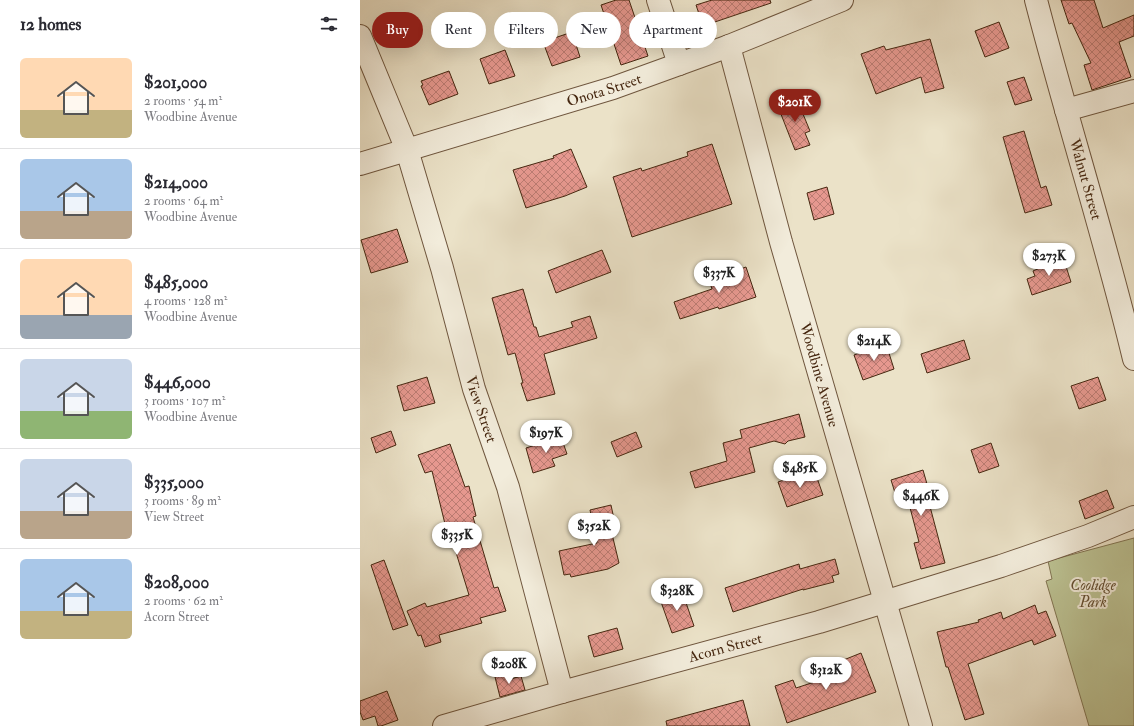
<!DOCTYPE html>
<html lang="en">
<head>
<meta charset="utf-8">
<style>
  :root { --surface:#fff; --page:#f2f2f3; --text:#2b2b33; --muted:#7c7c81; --line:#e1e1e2; --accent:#8f2418 }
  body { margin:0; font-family:"IM FELL Double Pica",serif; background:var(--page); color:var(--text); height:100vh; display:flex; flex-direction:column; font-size:15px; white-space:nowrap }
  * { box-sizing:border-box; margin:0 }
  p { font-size:13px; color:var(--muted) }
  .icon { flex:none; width:22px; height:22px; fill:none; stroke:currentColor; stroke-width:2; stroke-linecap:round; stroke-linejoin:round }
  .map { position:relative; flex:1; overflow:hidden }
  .panel { display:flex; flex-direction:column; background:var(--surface); width:360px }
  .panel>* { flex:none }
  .top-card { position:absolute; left:12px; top:12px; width:380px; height:36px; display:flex; gap:8px }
  .price { position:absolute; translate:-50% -34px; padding:0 9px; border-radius:14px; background:#fff; color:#222; font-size:13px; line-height:26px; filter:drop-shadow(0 1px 2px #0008) }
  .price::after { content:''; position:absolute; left:50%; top:24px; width:12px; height:9px; margin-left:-6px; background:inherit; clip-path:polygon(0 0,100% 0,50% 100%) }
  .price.active { background:var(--accent); color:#fff }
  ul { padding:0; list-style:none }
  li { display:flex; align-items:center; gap:12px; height:100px; padding:0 20px }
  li+li { border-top:1px solid var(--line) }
  li span { display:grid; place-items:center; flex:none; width:112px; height:80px; border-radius:6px; color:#555 }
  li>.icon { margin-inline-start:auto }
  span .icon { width:48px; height:48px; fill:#fffc; stroke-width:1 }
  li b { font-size:17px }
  h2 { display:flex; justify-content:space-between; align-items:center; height:48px; padding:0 20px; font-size:17px }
  .tag { padding:0 14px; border-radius:18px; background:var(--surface); box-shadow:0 4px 16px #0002; font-size:14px; line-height:36px }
  .tag.active { background:var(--accent); color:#fff }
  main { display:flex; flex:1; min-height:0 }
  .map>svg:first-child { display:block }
  .green { fill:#bcc293; stroke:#817452 }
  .building { fill:url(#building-cross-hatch); stroke:#462710 }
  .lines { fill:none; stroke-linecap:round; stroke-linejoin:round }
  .minor-casing { stroke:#6f563e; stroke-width:24 }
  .tertiary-casing { stroke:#6f563e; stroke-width:24 }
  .minor { stroke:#f2ecdb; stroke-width:22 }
  .tertiary { stroke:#f2ecdb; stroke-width:22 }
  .labels { text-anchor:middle; stroke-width:4; stroke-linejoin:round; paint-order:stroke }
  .street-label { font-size:15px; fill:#462710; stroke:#f2ecdb }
  .park-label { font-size:15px; font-style:italic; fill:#644e31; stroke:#f2ecdb }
</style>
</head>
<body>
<main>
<section class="panel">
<h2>12 homes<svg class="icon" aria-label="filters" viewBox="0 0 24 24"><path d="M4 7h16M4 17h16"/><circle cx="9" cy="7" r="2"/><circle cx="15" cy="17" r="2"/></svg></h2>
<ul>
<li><span style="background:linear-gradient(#ffd9b3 65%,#c2b280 0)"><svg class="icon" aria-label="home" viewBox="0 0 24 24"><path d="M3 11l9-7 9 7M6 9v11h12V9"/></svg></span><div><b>$201,000</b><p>2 rooms · 54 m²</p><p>Woodbine Avenue</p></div></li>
<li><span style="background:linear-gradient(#a9c7e8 65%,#b9a48a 0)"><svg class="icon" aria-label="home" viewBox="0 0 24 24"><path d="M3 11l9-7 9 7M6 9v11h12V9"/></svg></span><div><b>$214,000</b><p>2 rooms · 64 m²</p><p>Woodbine Avenue</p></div></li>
<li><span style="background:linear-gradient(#ffd9b3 70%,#9aa5b1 0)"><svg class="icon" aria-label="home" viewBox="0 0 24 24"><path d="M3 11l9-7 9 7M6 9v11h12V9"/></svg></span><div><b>$485,000</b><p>4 rooms · 128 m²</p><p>Woodbine Avenue</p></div></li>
<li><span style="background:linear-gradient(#c9d6e8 65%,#8fb573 0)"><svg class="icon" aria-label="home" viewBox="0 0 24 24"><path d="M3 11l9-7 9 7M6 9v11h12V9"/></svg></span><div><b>$446,000</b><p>3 rooms · 107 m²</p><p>Woodbine Avenue</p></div></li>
<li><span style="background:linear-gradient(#c9d6e8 65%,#b9a48a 0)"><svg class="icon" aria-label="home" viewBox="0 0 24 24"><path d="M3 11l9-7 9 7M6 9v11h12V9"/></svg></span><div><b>$335,000</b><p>3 rooms · 89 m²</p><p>View Street</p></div></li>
<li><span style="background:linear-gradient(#a9c7e8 65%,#c2b280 0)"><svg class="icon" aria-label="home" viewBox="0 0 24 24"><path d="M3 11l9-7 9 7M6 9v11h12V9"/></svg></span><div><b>$208,000</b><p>2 rooms · 62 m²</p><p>Acorn Street</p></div></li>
</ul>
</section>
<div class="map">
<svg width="774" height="726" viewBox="0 0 774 726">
  <defs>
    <pattern id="building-cross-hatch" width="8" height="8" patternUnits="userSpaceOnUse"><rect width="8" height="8" fill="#e6988f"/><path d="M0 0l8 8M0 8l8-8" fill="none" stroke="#bc7c73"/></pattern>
  </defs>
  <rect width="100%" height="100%" fill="#ebe2c8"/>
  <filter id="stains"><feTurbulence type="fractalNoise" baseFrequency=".005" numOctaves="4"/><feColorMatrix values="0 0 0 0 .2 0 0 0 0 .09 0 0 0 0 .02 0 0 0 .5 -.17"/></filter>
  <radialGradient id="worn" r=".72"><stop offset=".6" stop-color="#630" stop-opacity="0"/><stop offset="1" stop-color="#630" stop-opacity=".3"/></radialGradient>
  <path class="green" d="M 774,538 L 774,726 L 729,726 L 686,581 L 692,579 L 688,561 Z"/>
  <path class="building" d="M 256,0 L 269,0 L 288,56 L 261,65 L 241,5 Z
    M 352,0 L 410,0 L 411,3 L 343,26 L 336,5 Z
    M 701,0 L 734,0 L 743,28 L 774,15 L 774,36 L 759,42 L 771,77 L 732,90 L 724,65 L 731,63 L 712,23 L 709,24 Z
    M 639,22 L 649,48 L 625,57 L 615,31 Z
    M 212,32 L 220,57 L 192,66 L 183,42 Z
    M 570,39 L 584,88 L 565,93 L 561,77 L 516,94 L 501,54 L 524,46 L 526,50 Z
    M 145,50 L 155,76 L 129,84 L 120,59 Z
    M 89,71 L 98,94 L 69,105 L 61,86 L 63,85 L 61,81 Z
    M 664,77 L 672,100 L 655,105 L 647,82 Z
    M 436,97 L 450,131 L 445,133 L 450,145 L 435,150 L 417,104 Z
    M 664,131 L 681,188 L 686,186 L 692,205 L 665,213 L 643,137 Z
    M 352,144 L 372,204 L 272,237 L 253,177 L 281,168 L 282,171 L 328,156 L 327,152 Z
    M 211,149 L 227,187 L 205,196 L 166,208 L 153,170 L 194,158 L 193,156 Z
    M 467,187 L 474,214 L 454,220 L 447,193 Z
    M 37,229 L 48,262 L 11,273 L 1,240 Z
    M 242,250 L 251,272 L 196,293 L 188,271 Z
    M 703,257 L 711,282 L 672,295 L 667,279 L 675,276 L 673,271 L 682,267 L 682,265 Z
    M 386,267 L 396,297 L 359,309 L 358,307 L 320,319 L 314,302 L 352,289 L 349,280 Z
    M 163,289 L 174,327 L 176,327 L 179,337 L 213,327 L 211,322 L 230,316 L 237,338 L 184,354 L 195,394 L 167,401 L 161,383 L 163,383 L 155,353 L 148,355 L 132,298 Z
    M 604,340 L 610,359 L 567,373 L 561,354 Z
    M 521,345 L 524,352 L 528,350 L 534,369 L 503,380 L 494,355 Z
    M 67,377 L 75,403 L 44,411 L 37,386 Z
    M 738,377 L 746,400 L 719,409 L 711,386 Z
    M 439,414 L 445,437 L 428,441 L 425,444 L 414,441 L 389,448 L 395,472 L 335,488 L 330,472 L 367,461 L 363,443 L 382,438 L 380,430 Z
    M 31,431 L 36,445 L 16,453 L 11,438 Z
    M 276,432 L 282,447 L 257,457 L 251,442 Z
    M 201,437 L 207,454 L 192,459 L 195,466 L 173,473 L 166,448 Z
    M 631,443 L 639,466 L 619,473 L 611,450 Z
    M 90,444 L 105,487 L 109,486 L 116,516 L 113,517 L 134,588 L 138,587 L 146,611 L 120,618 L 122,623 L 79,635 L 81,642 L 65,647 L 61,635 L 58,636 L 47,611 L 65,603 L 67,607 L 109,595 L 87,523 L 85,524 L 72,471 L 65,473 L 58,455 Z
    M 563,470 L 571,498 L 568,499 L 585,563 L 561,569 L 554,543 L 559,542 L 548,500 L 543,502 L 541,495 L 536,496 L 531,480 Z
    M 447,472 L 449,477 L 456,475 L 463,495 L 427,507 L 418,482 Z
    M 747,490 L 754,508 L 725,519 L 719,501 Z
    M 251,505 L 257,533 L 252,534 L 259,563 L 248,569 L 211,577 L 210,574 L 204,575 L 199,551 L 237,543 L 230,510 Z
    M 475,559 L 479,574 L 472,576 L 474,582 L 443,590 L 443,589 L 373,612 L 365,588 L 439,564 L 440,569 Z
    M 24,560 L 48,625 L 33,630 L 11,565 Z
    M 322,591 L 334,626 L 312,633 L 300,599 Z
    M 675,605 L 678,614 L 686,611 L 696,636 L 674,645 L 672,640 L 608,664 L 624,714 L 605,720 L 588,667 L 586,667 L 577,632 L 619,622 L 618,620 L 641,612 L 643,619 Z
    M 257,628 L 263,649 L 234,657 L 228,636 Z
    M 501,653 L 516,692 L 427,723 L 415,686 L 433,680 L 436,688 L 485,672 L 481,661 Z
    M 150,673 L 151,679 L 161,676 L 165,690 L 140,697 L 135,677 Z
    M 27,691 L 38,720 L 21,726 L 18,726 L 15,716 L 3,720 L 0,712 L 0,701 Z
    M 383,700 L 390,726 L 307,726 L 306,721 Z"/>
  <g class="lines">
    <g class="minor-casing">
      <g id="minor">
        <path d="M 298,0 L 319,64"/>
        <path id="s1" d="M 676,0 C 707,120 745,238 774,359"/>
        <path id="s2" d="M 0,36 L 47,150 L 82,268 L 114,389 L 148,487 L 202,692"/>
        <path id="s3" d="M 369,46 L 421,242 L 561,726"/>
        <path d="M 706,110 L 774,91"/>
        <path id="s4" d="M 84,726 L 202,692 L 459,622 L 641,566 L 728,536 L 774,517"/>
      </g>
    </g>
    <g class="tertiary-casing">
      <g id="tertiary">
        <path id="s5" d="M 0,164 L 253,88 L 369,46 L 482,0"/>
      </g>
    </g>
    <use href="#minor" class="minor"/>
    <use href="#tertiary" class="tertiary"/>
  </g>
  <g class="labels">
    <g class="street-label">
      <text dy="5" stroke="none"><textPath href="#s5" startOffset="255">Onota Street</textPath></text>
      <text dy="5" stroke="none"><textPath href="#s1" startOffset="186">Walnut Street</textPath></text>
      <text dy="5" stroke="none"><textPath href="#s3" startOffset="341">Woodbine Avenue</textPath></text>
      <text dy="5" stroke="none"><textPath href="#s2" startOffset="393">View Street</textPath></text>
      <text dy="5" stroke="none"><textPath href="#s4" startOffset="292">Acorn Street</textPath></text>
    </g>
    <g class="park-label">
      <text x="733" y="590">Coolidge<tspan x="733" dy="17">Park</tspan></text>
    </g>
  </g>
  <rect width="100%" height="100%" filter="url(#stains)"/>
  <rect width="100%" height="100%" fill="url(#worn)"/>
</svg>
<b class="price active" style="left:435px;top:123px">$201K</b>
<b class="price" style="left:689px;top:277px">$273K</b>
<b class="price" style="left:359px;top:294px">$337K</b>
<b class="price" style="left:514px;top:362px">$214K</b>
<b class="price" style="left:186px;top:454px">$197K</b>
<b class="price" style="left:440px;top:489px">$485K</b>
<b class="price" style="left:561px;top:517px">$446K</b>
<b class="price" style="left:234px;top:547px">$352K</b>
<b class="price" style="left:97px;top:556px">$335K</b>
<b class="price" style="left:317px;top:612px">$328K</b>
<b class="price" style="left:149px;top:685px">$208K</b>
<b class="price" style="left:466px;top:691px">$312K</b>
<div class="top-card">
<a class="tag active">Buy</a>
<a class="tag">Rent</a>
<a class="tag">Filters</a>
<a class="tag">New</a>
<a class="tag">Apartment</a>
</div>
</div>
</main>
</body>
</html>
